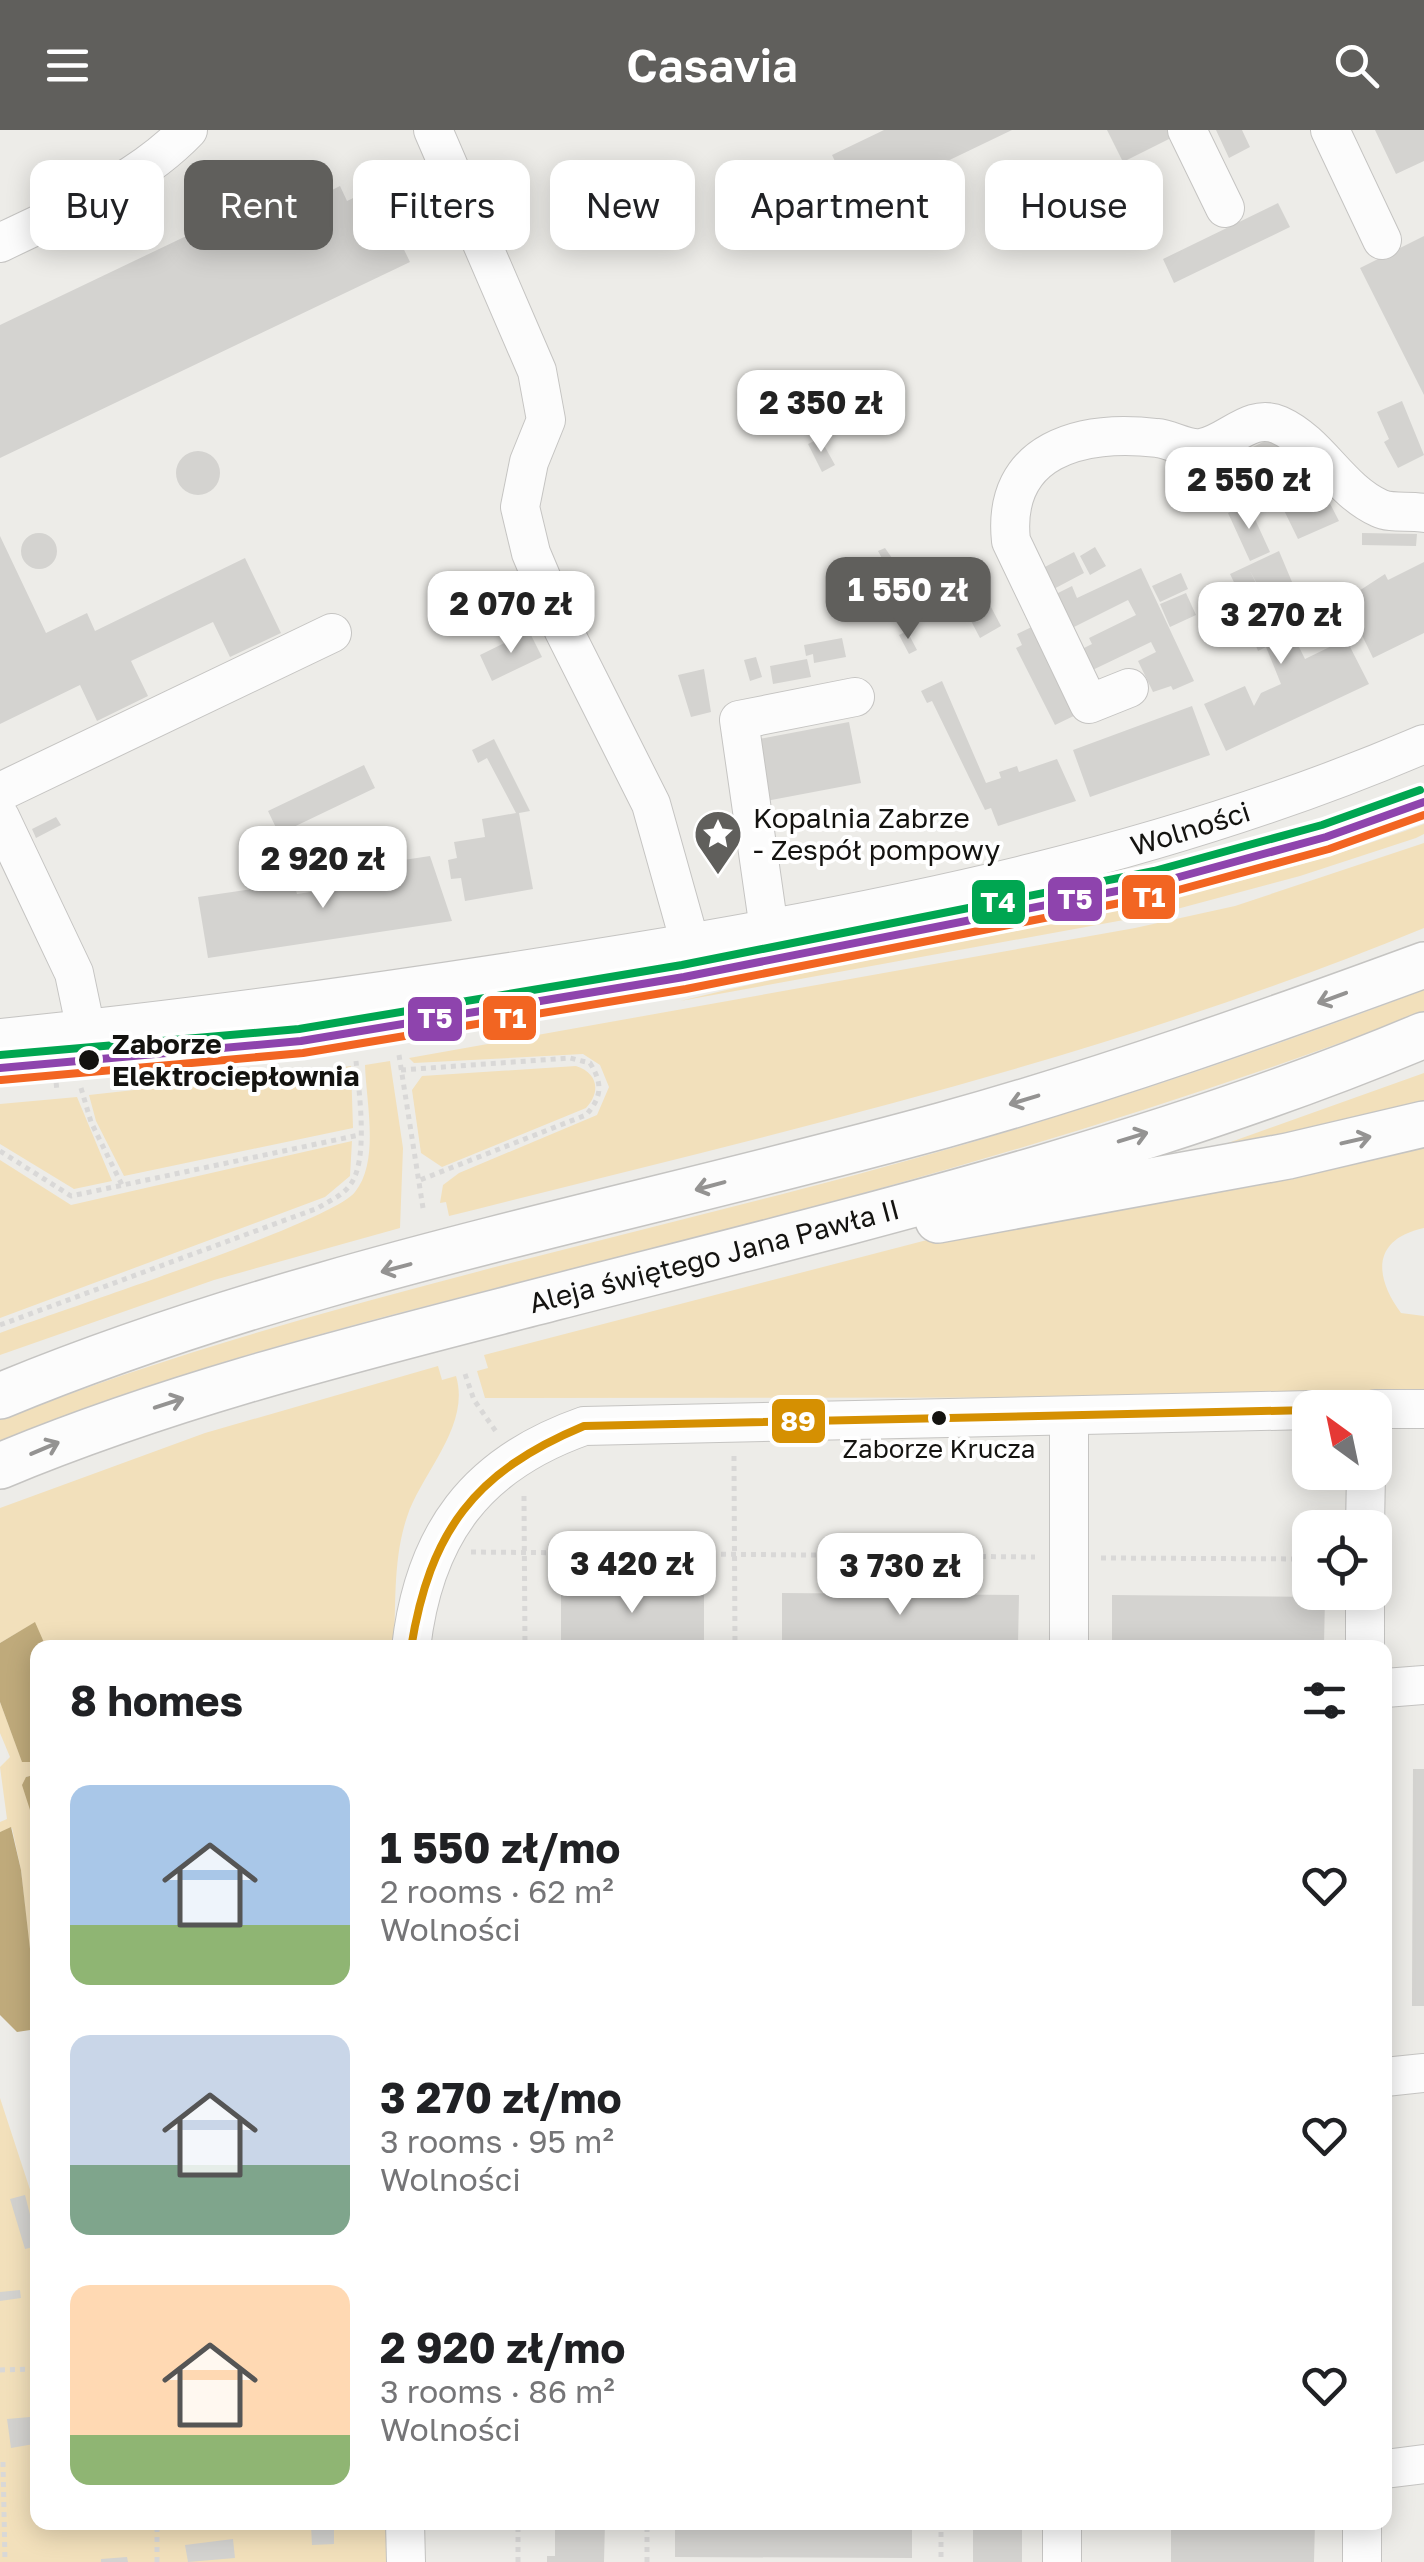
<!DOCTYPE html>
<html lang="en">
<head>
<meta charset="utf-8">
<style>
  :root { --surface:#fff; --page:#f2f2f2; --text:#202124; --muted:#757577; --accent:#605f5c }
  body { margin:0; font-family:"Golos Text",sans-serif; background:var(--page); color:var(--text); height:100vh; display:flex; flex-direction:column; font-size:38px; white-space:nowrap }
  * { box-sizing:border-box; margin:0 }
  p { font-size:32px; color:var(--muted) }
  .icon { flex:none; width:55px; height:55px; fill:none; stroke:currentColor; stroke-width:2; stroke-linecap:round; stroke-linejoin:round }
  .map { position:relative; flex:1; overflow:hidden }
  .panel { position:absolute; left:30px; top:1510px; width:1362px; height:890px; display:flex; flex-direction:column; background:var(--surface); border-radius:20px; box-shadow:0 5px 25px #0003 }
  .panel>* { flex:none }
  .guide { position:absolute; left:30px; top:30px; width:1365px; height:90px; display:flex; gap:20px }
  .needle { width:65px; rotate:327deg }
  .controls { position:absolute; left:1292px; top:1260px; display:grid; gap:20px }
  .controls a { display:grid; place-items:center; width:100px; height:100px; border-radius:20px; background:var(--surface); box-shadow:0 5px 25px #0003; font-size:50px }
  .price { position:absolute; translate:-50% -85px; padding:0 22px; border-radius:20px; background:#fff; color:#222; font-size:32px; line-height:65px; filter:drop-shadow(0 2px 5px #0008) }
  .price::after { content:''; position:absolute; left:50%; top:60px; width:30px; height:22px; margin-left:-15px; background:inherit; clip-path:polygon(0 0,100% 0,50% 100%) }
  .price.active { background:var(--accent); color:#fff }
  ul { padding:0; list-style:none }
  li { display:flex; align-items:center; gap:30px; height:250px; padding:0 40px }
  li span { display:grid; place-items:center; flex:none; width:280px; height:200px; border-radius:20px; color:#555 }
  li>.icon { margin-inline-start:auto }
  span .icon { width:120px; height:120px; fill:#fffc; stroke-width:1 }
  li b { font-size:42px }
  h2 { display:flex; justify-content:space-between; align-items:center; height:120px; padding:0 40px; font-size:42px }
  .pill { padding:0 35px; border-radius:20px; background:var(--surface); box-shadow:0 5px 25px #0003; font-size:35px; line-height:90px }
  .pill.active { background:var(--accent); color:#fff }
  header { display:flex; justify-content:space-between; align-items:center; height:130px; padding:0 40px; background:var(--accent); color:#fff; font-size:45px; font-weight:600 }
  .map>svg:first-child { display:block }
  .green { fill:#f2e0bb }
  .water { fill:#bfaa7b }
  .building { fill:#d4d3d0 }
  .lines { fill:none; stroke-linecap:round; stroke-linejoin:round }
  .minor-casing { stroke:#c5c4c2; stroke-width:40 }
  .major-casing { stroke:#c5c4c2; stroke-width:48 }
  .path { stroke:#d9d8d7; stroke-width:5; stroke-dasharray:5 5; stroke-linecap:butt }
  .minor { stroke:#fcfcfc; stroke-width:38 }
  .major { stroke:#fcfcfc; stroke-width:45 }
  .bus-1-casing { stroke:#fff; stroke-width:15 }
  .bus-1 { stroke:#d59002; stroke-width:8 }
  .tram-1-casing { stroke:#fff; stroke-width:15 }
  .tram-2-casing { stroke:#fff; stroke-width:15 }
  .tram-3-casing { stroke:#fff; stroke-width:15 }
  .tram-1 { stroke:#8e44ad; stroke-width:8 }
  .tram-2 { stroke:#f26522; stroke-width:8 }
  .tram-3 { stroke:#00a651; stroke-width:8 }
  .oneway { stroke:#949392 }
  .stop-dot { fill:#141310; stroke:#fff; stroke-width:4 }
  .labels { text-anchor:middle; stroke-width:8; stroke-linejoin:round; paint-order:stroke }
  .bus-label { font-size:26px; fill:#141310; stroke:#fff }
  .poi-label { font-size:28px; fill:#141310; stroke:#fff; text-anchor:start }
  .street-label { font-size:28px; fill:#141310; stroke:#fff }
  .stop-label { font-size:28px; font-weight:bold; fill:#141310; stroke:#fff; text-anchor:start }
  .line-badge { stroke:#fff; stroke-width:4 }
  .badge-label { font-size:28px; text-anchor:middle; font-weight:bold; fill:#fff }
</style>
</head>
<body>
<header><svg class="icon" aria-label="menu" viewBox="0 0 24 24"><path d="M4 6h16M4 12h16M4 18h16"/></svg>Casavia<svg class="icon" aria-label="search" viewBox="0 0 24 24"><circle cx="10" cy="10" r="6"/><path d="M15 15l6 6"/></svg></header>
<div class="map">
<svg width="1424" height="2432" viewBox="0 0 1424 2432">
  <rect width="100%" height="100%" fill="#edece8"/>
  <path class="green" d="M 1424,694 L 1424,704 L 1416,708 L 1300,746 L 1162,783 L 680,871 C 928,810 1183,783 1424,694 Z
    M 1424,713 L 1424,798 C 1109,928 778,1003 449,1086 L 446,1072 L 440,1073 L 443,1055 L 459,1043 L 597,985 L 609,957 L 600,935 L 583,924 L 414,933 L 409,928 L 1135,798 L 1235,776 Z
    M 1424,860 L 1424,882 C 1181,974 933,1047 681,1112 C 453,1170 218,1221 0,1312 L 0,1290 C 259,1189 530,1130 798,1060 C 1011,1005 1219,938 1424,860 Z
    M 390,931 L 403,1018 L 400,1098 L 214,1150 L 0,1225 L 0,1203 C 55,1182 331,1093 355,1062 C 380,1031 366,972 365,935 Z
    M 351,936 L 353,998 L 124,1046 L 96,991 L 89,965 Z
    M 576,936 C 598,943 601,962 586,978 L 442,1037 L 421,1023 L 412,960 L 422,946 Z
    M 1424,943 L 1424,980 L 1225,1017 L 1228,1013 Z
    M 77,967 L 112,1051 L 74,1059 L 0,1014 L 0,974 Z
    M 1424,1008 L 1424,1098 C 1373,1109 1373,1145 1401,1183 L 1424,1186 L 1424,1267 L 485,1268 L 477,1241 L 488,1238 L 484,1225 L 927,1110 Z
    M 352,1011 L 350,1046 L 325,1067 L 0,1188 L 0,1030 L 71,1075 Z
    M 438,1236 L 442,1250 L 456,1246 C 471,1296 422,1342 407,1387 C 393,1428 396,1475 394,1517 L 46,1517 L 34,1493 L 0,1513 L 0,1378 L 205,1303 Z
    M 0,1572 L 22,1631 L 37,1632 L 37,1644 L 26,1647 L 30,1680 L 37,1678 C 33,1695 39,1713 31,1732 L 37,1889 L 21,1740 L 12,1698 L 0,1702 L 0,1692 L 7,1689 L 0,1637 L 10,1627 L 0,1603 Z
    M 0,1968 L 37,2081 L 38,2392 L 386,2393 L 386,2432 L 0,2432 Z"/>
  <path class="water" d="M 35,1492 L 46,1517 L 38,1518 L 38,1632 L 22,1632 L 0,1572 L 0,1513 Z
    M 37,1644 L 37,1678 L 30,1680 L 22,1655 L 26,1647 Z
    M 11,1697 L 21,1740 L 38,1889 L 37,1899 L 17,1902 L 0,1885 L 0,1702 Z"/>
  <path class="building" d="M 884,0 L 1012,0 L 856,75 L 832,25 Z
    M 1107,0 L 1168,0 L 1171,8 L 1123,32 Z
    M 1216,0 L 1242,0 L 1250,17 L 1229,28 Z
    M 1375,0 L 1424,0 L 1424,31 L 1396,44 Z
    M 314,45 L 324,64 L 340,56 L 347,71 L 374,58 L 410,132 L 0,328 L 0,195 Z
    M 1278,73 L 1290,97 L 1174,153 L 1163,129 Z
    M 1424,106 L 1424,265 L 1360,138 Z
    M 1402,271 L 1424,325 L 1398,338 L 1384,312 L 1389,309 L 1377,282 Z
    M 1279,304 L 1307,362 L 1321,356 L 1339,391 L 1298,409 L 1253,317 Z
    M 820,308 L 835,335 L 822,342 L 808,314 Z
    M176 343a22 22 0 1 1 44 0a22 22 0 1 1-44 0Z
    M 1248,374 L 1270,422 L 1250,431 L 1228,383 Z
    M 1362,403 L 1417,404 L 1416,416 L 1362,415 Z
    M21 421a18 18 0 1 1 36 0a18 18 0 1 1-36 0Z
    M 0,406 L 46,503 L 87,483 L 95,501 L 245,428 L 281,503 L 230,527 L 213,492 L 131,531 L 148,566 L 97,591 L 80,555 L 0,594 Z
    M 1095,417 L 1106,436 L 1090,445 L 1080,426 Z
    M 885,418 L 913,458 L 902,463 L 906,470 L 891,477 L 872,438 L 884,432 L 878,421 Z
    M 1279,421 L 1292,452 L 1263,465 L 1250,441 L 1286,513 L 1295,509 L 1305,529 L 1346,509 L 1369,554 L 1226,621 L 1204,574 L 1245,556 L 1254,576 L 1261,563 L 1281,554 L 1266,517 L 1258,521 L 1254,511 L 1261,508 L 1230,444 Z
    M 1074,422 L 1084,443 L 1048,462 L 1037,441 Z
    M 1424,432 L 1424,503 L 1373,528 L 1345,470 L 1385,444 L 1388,450 Z
    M 1141,438 L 1194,551 L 1173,560 L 1171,556 L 1153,562 L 1138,531 L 1156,522 L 1151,512 L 1080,546 L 1070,525 L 1092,514 L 1089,508 L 1136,485 L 1128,470 L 1066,501 L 1050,467 L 1072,456 L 1077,468 Z
    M 1181,443 L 1188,459 L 1160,472 L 1152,456 Z
    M 981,458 L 1001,496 L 980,508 L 960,470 Z
    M 1186,463 L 1196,485 L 1170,497 L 1160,474 Z
    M 1038,494 L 1082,582 L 1055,595 L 1016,518 L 1022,515 L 1017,504 Z
    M 529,501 L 542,527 L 492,551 L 480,525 Z
    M 907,501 L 917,520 L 909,524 L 899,505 Z
    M 842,508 L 846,527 L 814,533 L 813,524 L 806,526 L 804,515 Z
    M 756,527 L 762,547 L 750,551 L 744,530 Z
    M 807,529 L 811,547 L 773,554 L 770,536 Z
    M 704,539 L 711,582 L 691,587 L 678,545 Z
    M 942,551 L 986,653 L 1001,648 L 999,642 L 1017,636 L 1019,642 L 1057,629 L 1076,671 L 998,696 L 991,678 L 985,680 L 932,571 L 927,573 L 921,561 Z
    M 1192,576 L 1210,625 L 1090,667 L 1073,620 Z
    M 849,592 L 861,653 L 766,671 L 754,610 Z
    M 494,609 L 530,681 L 519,683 L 533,759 L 465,771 L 461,748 L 451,749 L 448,730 L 457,728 L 454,712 L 485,707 L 482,689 L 516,683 L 487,628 L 478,633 L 472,620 Z
    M 364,635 L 375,658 L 279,704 L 268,681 Z
    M 56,687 L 61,695 L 36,708 L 32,699 Z
    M 430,726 L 452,791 L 208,828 L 198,767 L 294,753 L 297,764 L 352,756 L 351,748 L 399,741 L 397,731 Z
    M 561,1462 L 704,1462 L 704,1511 L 561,1511 Z
    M 782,1463 L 1019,1465 L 1018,1514 L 782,1512 Z
    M 1112,1465 L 1325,1467 L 1324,1515 L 1112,1514 Z
    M 1413,1639 L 1424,1639 L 1424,1876 L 1412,1876 Z
    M 25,2065 L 38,2116 L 25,2119 L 10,2069 Z
    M 20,2160 L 21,2168 L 0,2171 L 0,2162 Z
    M 30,2287 L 34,2314 L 11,2318 L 7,2289 Z
    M 555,2392 L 605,2392 L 604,2432 L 547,2432 L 547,2426 L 555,2426 Z
    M 675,2392 L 912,2392 L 912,2428 L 675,2427 Z
    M 973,2392 L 1022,2392 L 1022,2432 L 973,2432 Z
    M 1171,2392 L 1315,2392 L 1314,2432 L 1171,2432 Z
    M 334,2395 L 334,2414 L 312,2415 L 311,2396 Z
    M 233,2409 L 235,2428 L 188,2432 L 185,2415 Z
    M 127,2427 L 128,2432 L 101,2432 L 101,2429 Z"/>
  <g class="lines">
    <g class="minor-casing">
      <g id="minor">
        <path d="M 433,0 L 537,241 L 546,290 L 529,332 L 520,377 L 531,423 L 563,499 L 651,674 L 690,813"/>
        <path d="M 1187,0 L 1225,78"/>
        <path d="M 1330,0 L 1382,110"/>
        <path d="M 0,113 C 67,80 136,54 188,0"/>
        <path d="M 1129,558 L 1089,574 L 1011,411 C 1001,319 1082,299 1157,308 C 1170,309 1188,320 1201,318 C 1228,314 1250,282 1279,295 C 1319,313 1339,360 1379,378 C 1391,384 1410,380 1424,383"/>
        <path d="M 0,662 L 332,503"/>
        <path d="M 0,687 L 74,843 L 86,900"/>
        <path d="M 769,799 L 739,590 L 855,567"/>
        <path id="s1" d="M 0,908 C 211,887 420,857 629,823 C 901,778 1170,723 1424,614"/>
        <path d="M 1375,1279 L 1424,1279"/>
        <path d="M 1365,1398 L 1366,1342"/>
        <path d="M 1365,1462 L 1365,1518"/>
        <path d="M 411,1518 C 424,1404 476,1334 584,1296 L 1310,1280"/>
        <path d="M 1069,1518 L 1069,1288"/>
        <path d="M 1385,1558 L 1424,1555"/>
        <path d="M 1385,1947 L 1424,1943"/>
        <path d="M 1385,2339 L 1424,2334"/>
        <path d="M 405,2392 L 406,2432"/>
        <path d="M 1062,2392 L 1062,2432"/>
        <path d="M 1362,2432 L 1362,2392"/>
      </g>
    </g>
    <g class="major-casing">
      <g id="major">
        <path d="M 938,1090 L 1288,1026 L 1424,994"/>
        <path d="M 0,1266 C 302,1141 629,1082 944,995 C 1106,950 1266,893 1424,835"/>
        <path id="s2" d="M 0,1336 C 180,1261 367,1216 556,1167 C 843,1093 1151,1020 1424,905"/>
      </g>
    </g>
    <path class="path" d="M 399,925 L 423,1078
      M 54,933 L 57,961
      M 401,940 L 570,928 L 590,933 C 603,954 602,967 586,985 L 420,1050
      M 81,958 L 91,992 L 122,1055
      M 0,1021 L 71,1066 L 359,1005
      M 0,1195 L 318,1078 C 329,1071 342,1066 350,1055 C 369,1031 359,961 356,931
      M 465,1244 L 474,1270 L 497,1303
      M 734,1326 L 735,1518
      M 524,1366 L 525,1518
      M 471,1422 L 1035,1427
      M 1101,1428 L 1310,1429
      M 0,2240 L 38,2239
      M 3,2332 L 5,2432
      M 941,2392 L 941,2432
      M 157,2432 L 157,2392
      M 518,2432 L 518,2392
      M 647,2432 L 647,2392"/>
    <use href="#minor" class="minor"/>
    <use href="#major" class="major"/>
    <g class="bus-1-casing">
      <path id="bus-1" d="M 411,1518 C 430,1401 474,1342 584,1296 L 1310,1280"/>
    </g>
    <use href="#bus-1" class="bus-1"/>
    <g class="tram-1-casing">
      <path id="tram-1" d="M 0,938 L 301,911 L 684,847 L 1157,753 L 1326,707 L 1424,672"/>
    </g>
    <g class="tram-2-casing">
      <path id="tram-2" d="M 1,950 L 303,923 L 686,859 L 1160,765 L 1329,719 L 1424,685"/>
    </g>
    <g class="tram-3-casing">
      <path id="tram-3" d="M 0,925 L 299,899 L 682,835 L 1154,741 L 1322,695 L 1420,660"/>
    </g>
    <use href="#tram-1" class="tram-1"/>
    <use href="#tram-2" class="tram-2"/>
    <use href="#tram-3" class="tram-3"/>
  </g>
  <defs><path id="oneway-shaft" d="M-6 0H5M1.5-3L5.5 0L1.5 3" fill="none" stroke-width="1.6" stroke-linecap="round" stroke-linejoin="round" transform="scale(2.5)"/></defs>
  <g class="oneway">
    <use href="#oneway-shaft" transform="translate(1332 868) rotate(160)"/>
    <use href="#oneway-shaft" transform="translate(1024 970) rotate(163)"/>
    <use href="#oneway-shaft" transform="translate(1133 1007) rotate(-17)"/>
    <use href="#oneway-shaft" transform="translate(1356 1010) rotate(-13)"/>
    <use href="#oneway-shaft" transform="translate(710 1056) rotate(165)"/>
    <use href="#oneway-shaft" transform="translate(396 1138) rotate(165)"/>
    <use href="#oneway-shaft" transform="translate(169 1273) rotate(-18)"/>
    <use href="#oneway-shaft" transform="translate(45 1318) rotate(-23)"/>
  </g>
  <defs>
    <g id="sight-pin" transform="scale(2.5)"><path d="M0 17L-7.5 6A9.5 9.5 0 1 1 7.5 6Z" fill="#605f5c" stroke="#fff"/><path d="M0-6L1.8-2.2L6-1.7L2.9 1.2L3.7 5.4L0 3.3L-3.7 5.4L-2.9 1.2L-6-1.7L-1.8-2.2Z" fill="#fff"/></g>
  </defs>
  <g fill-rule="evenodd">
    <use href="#sight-pin" x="718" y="704"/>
  </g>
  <g class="stop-dot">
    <circle cx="89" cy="930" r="12"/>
    <circle cx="939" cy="1288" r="9"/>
  </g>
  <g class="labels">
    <g class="bus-label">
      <text x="939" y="1328">Zaborze Krucza</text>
    </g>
    <g class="poi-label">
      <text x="753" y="698">Kopalnia Zabrze<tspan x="753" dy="32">- Zespół pompowy</tspan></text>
    </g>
    <g class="street-label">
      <text dy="10" stroke="none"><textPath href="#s1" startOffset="1210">Wolności</textPath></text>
      <text dy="10" stroke="none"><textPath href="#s2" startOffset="745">Aleja świętego Jana Pawła II</textPath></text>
    </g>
    <g class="stop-label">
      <text x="112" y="924">Zaborze<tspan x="112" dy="32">Elektrociepłownia</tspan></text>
    </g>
  </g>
  <g class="line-badge">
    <rect x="1120" y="743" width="57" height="48" rx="10" fill="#f26522"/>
    <rect x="1046" y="745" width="58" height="48" rx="10" fill="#8e44ad"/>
    <rect x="970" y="748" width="57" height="48" rx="10" fill="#00a651"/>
    <rect x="481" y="864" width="57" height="48" rx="10" fill="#f26522"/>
    <rect x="406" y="865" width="58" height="48" rx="10" fill="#8e44ad"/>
    <rect x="770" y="1267" width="57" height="48" rx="10" fill="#d59002"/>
  </g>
  <g class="badge-label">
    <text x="1149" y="777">T1</text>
    <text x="1075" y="779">T5</text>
    <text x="998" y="782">T4</text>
    <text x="510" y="898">T1</text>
    <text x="435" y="898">T5</text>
    <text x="798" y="1301">89</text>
  </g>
</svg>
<div class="controls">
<a><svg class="needle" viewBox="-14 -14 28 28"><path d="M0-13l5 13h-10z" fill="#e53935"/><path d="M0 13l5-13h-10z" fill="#757577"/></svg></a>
<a><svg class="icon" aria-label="locate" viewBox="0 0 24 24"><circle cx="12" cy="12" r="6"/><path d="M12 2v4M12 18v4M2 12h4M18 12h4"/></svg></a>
</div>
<b class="price" style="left:821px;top:325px">2 350 zł</b>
<b class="price" style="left:1249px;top:402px">2 550 zł</b>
<b class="price active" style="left:908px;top:512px">1 550 zł</b>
<b class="price" style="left:511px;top:526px">2 070 zł</b>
<b class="price" style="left:1281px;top:537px">3 270 zł</b>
<b class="price" style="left:323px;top:781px">2 920 zł</b>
<b class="price" style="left:632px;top:1486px">3 420 zł</b>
<b class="price" style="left:900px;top:1488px">3 730 zł</b>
<div class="guide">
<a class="pill">Buy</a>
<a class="pill active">Rent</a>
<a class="pill">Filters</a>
<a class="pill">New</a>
<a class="pill">Apartment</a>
<a class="pill">House</a>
</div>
<section class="panel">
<h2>8 homes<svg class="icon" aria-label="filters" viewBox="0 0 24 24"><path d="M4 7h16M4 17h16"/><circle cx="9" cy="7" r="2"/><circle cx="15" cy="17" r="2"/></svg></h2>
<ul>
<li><span style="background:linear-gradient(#a9c7e8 70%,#8fb573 0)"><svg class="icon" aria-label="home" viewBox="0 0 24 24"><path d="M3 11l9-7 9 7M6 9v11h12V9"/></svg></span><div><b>1 550 zł/mo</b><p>2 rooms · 62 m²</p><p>Wolności</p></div><svg class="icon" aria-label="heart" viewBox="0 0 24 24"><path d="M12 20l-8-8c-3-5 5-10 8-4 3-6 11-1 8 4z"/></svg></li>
<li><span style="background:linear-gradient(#c9d6e8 65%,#7fa58c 0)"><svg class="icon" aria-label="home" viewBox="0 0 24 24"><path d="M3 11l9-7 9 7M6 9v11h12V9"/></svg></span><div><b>3 270 zł/mo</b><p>3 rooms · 95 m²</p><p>Wolności</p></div><svg class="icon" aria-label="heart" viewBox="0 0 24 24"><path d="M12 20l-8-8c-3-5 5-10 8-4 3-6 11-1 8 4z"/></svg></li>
<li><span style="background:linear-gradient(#ffd9b3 75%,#8fb573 0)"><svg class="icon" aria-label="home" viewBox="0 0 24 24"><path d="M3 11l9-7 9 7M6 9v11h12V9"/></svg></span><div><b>2 920 zł/mo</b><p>3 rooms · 86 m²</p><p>Wolności</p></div><svg class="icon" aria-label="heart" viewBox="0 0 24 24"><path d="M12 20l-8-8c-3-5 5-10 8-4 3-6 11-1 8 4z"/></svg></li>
</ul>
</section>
</div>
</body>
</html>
